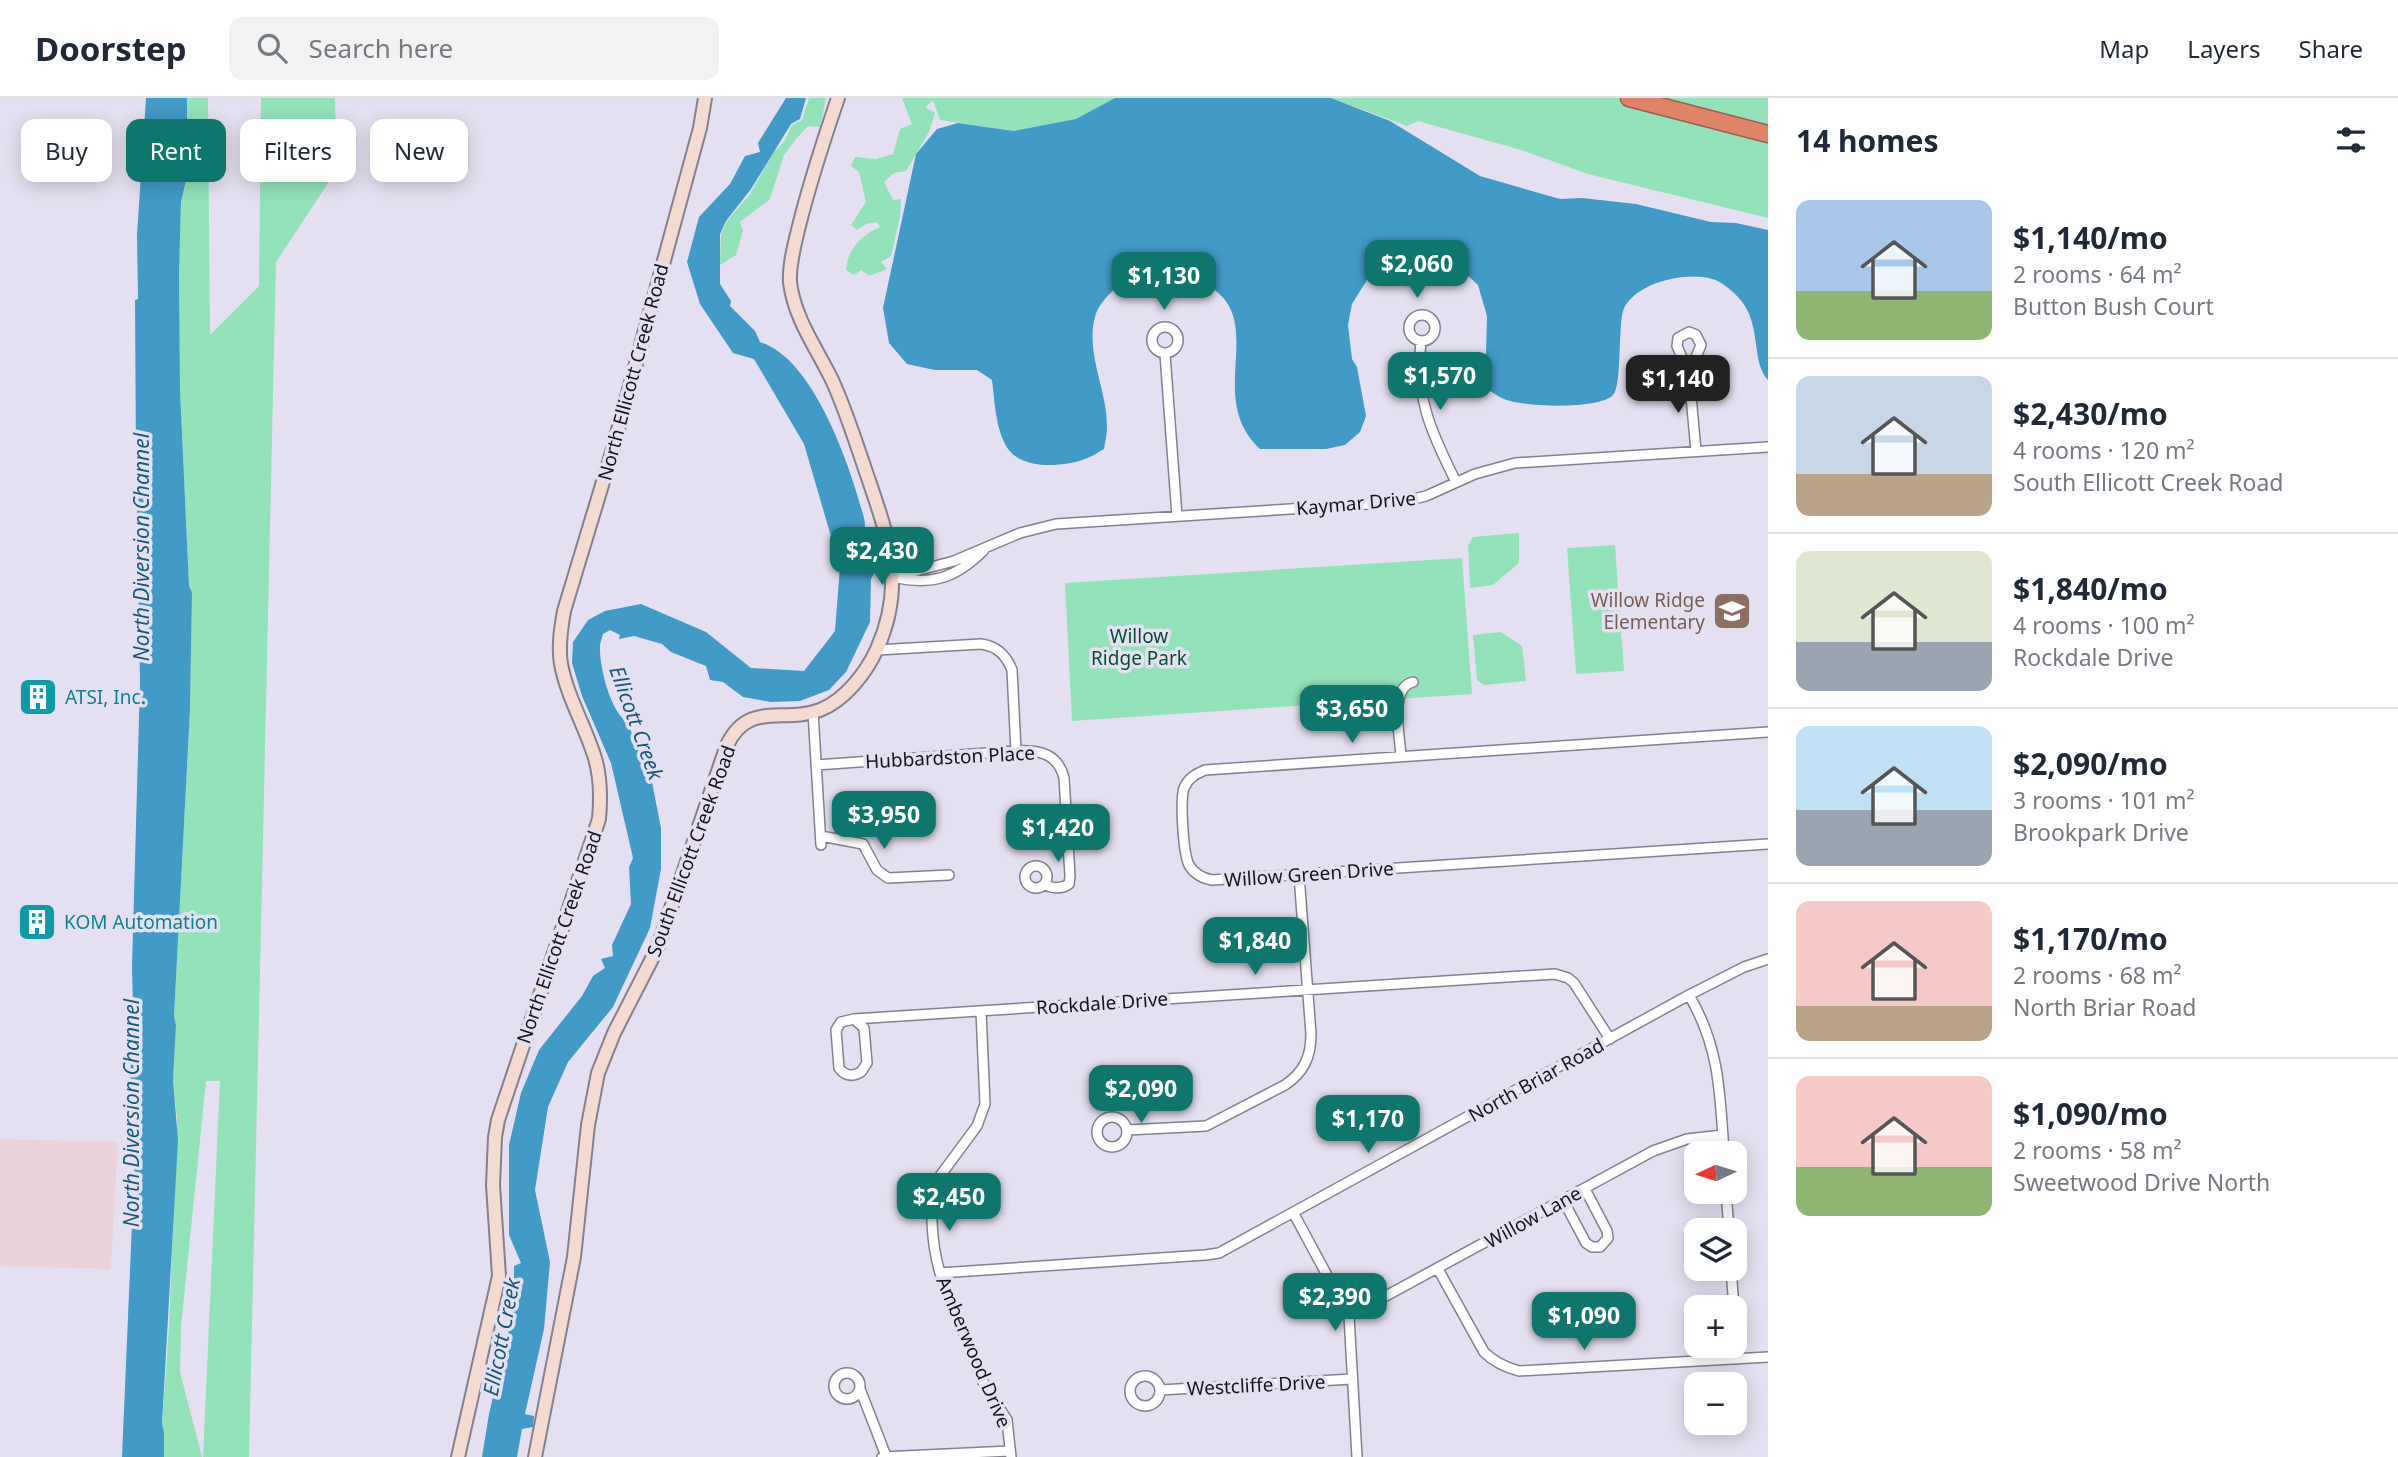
<!DOCTYPE html>
<html lang="en">
<head>
<meta charset="utf-8">
<style>
  :root { --surface:#fff; --page:#f2f2f3; --text:#1f2937; --muted:#747a83; --line:#e0e1e3; --accent:#0f766e }
  body { margin:0; font-family:"Noto Sans",sans-serif; background:var(--page); color:var(--text); height:100vh; display:flex; flex-direction:column; font-size:26px; white-space:nowrap }
  * { box-sizing:border-box; margin:0 }
  p { font-size:23px; color:var(--muted) }
  .icon { flex:none; width:38px; height:38px; fill:none; stroke:currentColor; stroke-width:2; stroke-linecap:round; stroke-linejoin:round }
  .map { position:relative; flex:1; overflow:hidden }
  .panel { display:flex; flex-direction:column; background:var(--surface); width:630px }
  .panel>* { flex:none }
  .guide { position:absolute; left:21px; top:21px; width:665px; height:63px; display:flex; gap:14px }
  .needle { width:46px; rotate:266deg }
  .fabs { position:absolute; left:1684px; top:1043px; display:grid; gap:14px }
  .fabs a { display:grid; place-items:center; width:63px; height:63px; border-radius:14px; background:var(--surface); box-shadow:0 4px 18px #0003; font-size:35px }
  .price { position:absolute; translate:-50% -60px; padding:0 16px; border-radius:14px; background:var(--accent); color:#fff; font-size:23px; line-height:46px; filter:drop-shadow(0 2px 4px #0008) }
  .price::after { content:''; position:absolute; left:50%; top:42px; width:21px; height:16px; margin-left:-10px; background:inherit; clip-path:polygon(0 0,100% 0,50% 100%) }
  .price.active { background:#222; color:#fff }
  ul { padding:0; list-style:none }
  li { display:flex; align-items:center; gap:21px; height:175px; padding:0 28px }
  li+li { border-top:2px solid var(--line) }
  li span { display:grid; place-items:center; flex:none; width:196px; height:140px; border-radius:14px; color:#555 }
  li>.icon { margin-inline-start:auto }
  span .icon { width:84px; height:84px; fill:#fffc; stroke-width:1 }
  li b { font-size:30px }
  h2 { display:flex; justify-content:space-between; align-items:center; height:84px; padding:0 28px; font-size:30px }
  .chip { padding:0 24px; border-radius:14px; background:var(--surface); box-shadow:0 4px 18px #0003; font-size:24px; line-height:63px }
  .chip.active { background:var(--accent); color:#fff }
  header { display:flex; align-items:center; gap:42px; box-sizing:border-box; height:98px; padding:0 35px; background:var(--surface); border-bottom:2px solid var(--line) }
  header strong { font-size:33px }
  nav { display:flex; gap:38px; margin-inline-start:auto; font-size:24px }
  .search { width:490px; height:63px; background:var(--page); display:flex; align-items:center; gap:18px; box-sizing:border-box; padding:0 24px; border-radius:14px; color:var(--muted); font-size:26px }
  main { display:flex; flex:1; min-height:0 }
  .map>svg:first-child { display:block }
  .industrial { fill:#ebd2da }
  .green { fill:#93e2ba }
  .water { fill:#429ac6 }
  .lines { fill:none; stroke-linecap:round; stroke-linejoin:round }
  .street-casing { stroke:#84808f; stroke-width:12 }
  .secondary-casing { stroke:#84808f; stroke-width:16 }
  .highway-casing { stroke:#995e4d; stroke-width:19 }
  .street { stroke:#fff; stroke-width:9 }
  .secondary { stroke:#f5dad2; stroke-width:12 }
  .highway { stroke:#df8468; stroke-width:16 }
  .labels { text-anchor:middle; stroke-width:7; stroke-linejoin:round; paint-order:stroke }
  .street-label { font-size:19px; fill:#17161c; stroke:#e5e0f1 }
  .education-label { font-size:19px; fill:#785e54; stroke:#e5e0f1; text-anchor:end }
  .park-label { font-size:19px; fill:#044f34; stroke:#e5e0f1 }
  .culture-label { font-size:19px; fill:#0d838f; stroke:#e5e0f1; text-anchor:start }
  .water-label { font-size:21px; font-style:italic; fill:#165978; stroke:#e5e0f1 }
</style>
</head>
<body>
<header>
<strong>Doorstep</strong>
<div class="search"><svg class="icon" aria-label="search" viewBox="0 0 24 24"><circle cx="10" cy="10" r="6"/><path d="M15 15l6 6"/></svg>Search here</div>
<nav><a>Map</a><a>Layers</a><a>Share</a></nav>
</header>
<main>
<div class="map">
<svg width="1768" height="1359" viewBox="0 0 1768 1359">
  <rect width="100%" height="100%" fill="#e5e0f1"/>
  <path class="industrial" d="M 0,1041 L 118,1044 L 111,1171 L 0,1168 Z"/>
  <path class="green" d="M 187,0 L 208,0 L 210,237 L 259,188 L 261,0 L 335,0 L 336,73 L 276,164 L 249,1359 L 203,1359 L 220,983 L 206,983 L 181,1229 L 180,1274 L 202,1359 L 164,1359 L 164,1334 L 162,1327 L 169,1229 L 177,1020 L 173,982 L 176,927 L 174,918 L 190,611 L 192,494 L 189,488 L 180,292 L 179,176 L 181,104 L 187,78 Z
    M 809,0 L 826,0 L 820,29 L 808,28 L 796,41 L 784,57 L 770,101 L 740,124 L 743,133 L 736,157 L 720,167 L 721,136 L 727,123 L 750,96 L 773,55 L 784,44 L 792,27 L 802,22 Z
    M 902,0 L 1115,0 L 1077,21 L 1014,33 L 940,22 L 933,2 L 925,9 L 935,15 L 929,34 L 906,73 L 894,75 L 884,84 L 893,102 L 901,101 L 900,119 L 891,158 L 881,164 L 887,171 L 869,178 L 861,172 L 854,177 L 846,172 C 848,150 861,138 880,129 L 877,124 L 866,126 L 857,132 L 851,127 L 866,104 L 859,74 L 851,68 L 855,59 L 876,61 L 893,56 L 900,31 L 912,26 Z
    M 1331,0 L 1768,0 L 1768,120 L 1588,76 L 1521,52 L 1418,23 L 1407,28 Z
    M 1519,435 L 1519,465 L 1493,487 L 1470,490 L 1468,447 L 1473,439 Z
    M 1615,447 L 1624,573 L 1576,576 L 1567,450 Z
    M 1462,460 L 1472,596 L 1072,623 L 1065,485 Z
    M 1501,534 L 1522,548 L 1526,583 L 1484,587 L 1477,582 L 1473,537 Z"/>
  <path class="water" d="M 146,0 L 187,0 L 187,78 L 181,104 L 179,176 L 180,292 L 189,488 L 192,494 L 190,611 L 174,918 L 176,927 L 173,982 L 178,1042 L 162,1326 L 164,1334 L 164,1359 L 122,1359 L 136,1032 L 130,989 L 133,909 L 132,869 L 140,584 L 137,406 L 140,391 L 136,366 L 135,202 L 138,201 L 137,137 Z
    M 786,0 L 806,0 L 800,21 L 791,26 L 751,91 L 726,123 L 720,136 L 720,186 L 731,203 L 730,208 L 755,233 L 760,244 C 814,260 851,370 864,420 C 866,427 864,435 865,442 C 867,450 874,458 879,465 L 871,481 L 870,524 L 846,574 L 829,592 L 800,603 L 771,604 L 743,599 L 723,584 L 710,582 L 706,568 L 671,554 L 662,546 L 634,538 L 619,541 L 620,537 L 610,532 L 603,536 C 602,541 599,547 600,552 C 600,571 611,614 627,624 L 651,679 L 661,730 L 661,771 L 650,830 L 613,909 L 568,964 L 548,1009 L 535,1092 L 550,1164 L 544,1231 L 525,1316 L 534,1318 L 533,1329 L 522,1331 L 517,1359 L 482,1359 L 489,1316 L 514,1210 L 514,1168 L 521,1165 L 509,1137 L 509,1047 L 521,995 L 539,952 L 582,898 L 593,878 L 605,870 L 601,861 L 613,858 L 612,847 L 631,806 L 629,769 L 633,760 L 611,665 L 582,598 L 572,565 L 573,544 L 588,522 L 605,513 L 641,506 L 706,534 L 751,570 L 804,573 L 835,533 L 840,469 L 804,346 L 754,261 L 733,255 L 700,206 L 687,164 L 699,119 L 730,86 L 745,58 L 760,54 L 758,45 Z
    M 1115,0 L 1331,0 L 1390,23 L 1480,78 L 1560,101 L 1582,100 L 1636,106 L 1711,124 L 1736,125 L 1768,132 L 1768,282 C 1750,263 1763,225 1738,199 C 1731,192 1721,183 1712,181 C 1686,173 1633,185 1623,213 C 1618,231 1622,288 1613,297 C 1599,312 1523,309 1504,301 C 1498,299 1492,294 1486,290 L 1482,279 L 1486,256 L 1487,218 L 1478,187 L 1454,165 L 1422,156 L 1392,159 L 1374,171 L 1352,206 L 1348,227 L 1352,261 L 1357,269 L 1366,318 L 1360,334 L 1345,347 L 1326,351 L 1260,351 C 1192,288 1301,191 1153,172 C 1143,171 1127,178 1120,186 C 1110,195 1098,206 1095,219 C 1085,256 1108,293 1107,330 C 1107,337 1105,344 1104,351 C 1098,354 1092,359 1085,361 C 1064,369 1023,372 1008,351 C 995,331 995,304 992,282 L 977,272 L 935,272 L 907,266 L 889,245 L 883,210 L 916,56 L 937,31 L 958,25 L 1014,33 L 1076,21 Z"/>
  <g class="lines">
    <g class="street-casing">
      <path id="street" d="M1409 230a13 13 0 1 1 26 0a13 13 0 1 1-26 0Z
        M1152 242a13 13 0 1 1 26 0a13 13 0 1 1-26 0Z
        M 1421,243 C 1415,300 1431,334 1456,384
        M 1165,256 L 1177,418
        M 1689,276 L 1677,248 L 1678,240 L 1689,234 L 1696,237 L 1701,247 L 1689,276 L 1696,353
        M 984,452 C 956,480 932,488 893,479 L 954,463 L 1020,435 L 1056,426 L 1401,404 L 1426,398 L 1475,376 L 1515,365 L 1768,349
        M 877,552 L 981,546 C 997,548 1006,557 1012,572 L 1016,653
        M 813,614 L 821,747
        M 1768,634 L 1205,672 C 1196,676 1188,680 1184,690 C 1180,702 1183,755 1189,767 C 1194,776 1202,780 1212,782 L 1768,746
        M 1401,658 C 1400,639 1389,589 1413,584
        M 816,667 L 1016,653 C 1039,652 1058,655 1064,680 L 1070,778 L 1069,786 C 1062,791 1051,791 1045,786
        M 821,738 L 863,746 L 877,772 L 888,780 L 949,777
        M1025 779a11 11 0 1 1 22 0a11 11 0 1 1-22 0Z
        M 1689,897 C 1720,950 1720,996 1724,1055
        M 981,913 L 985,1006 L 977,1028 L 940,1078 C 927,1105 932,1147 940,1175 L 983,1284 L 1007,1322 L 1011,1359
        M 854,921 L 1555,876 L 1568,880 L 1574,885 L 1610,941
        M 854,921 L 864,930 L 867,965 L 861,974 C 852,979 845,978 839,970 L 836,932 L 841,924 Z
        M1097 1034a15 15 0 1 1 30 0a15 15 0 1 1-30 0Z
        M 1127,1032 L 1206,1028 L 1285,987 C 1304,974 1311,959 1311,936 L 1299,777
        M 1726,1094 L 1729,1132
        M 1563,1102 L 1586,1145 L 1592,1149 L 1600,1149 L 1608,1140 L 1607,1133 L 1585,1091
        M 1294,1116 L 1349,1218 L 1357,1359
        M 1438,1171 L 1484,1254 C 1494,1264 1504,1269 1519,1273 L 1768,1259
        M 1731,1171 L 1734,1209
        M 940,1175 L 1205,1157 L 1219,1155 L 1689,897 L 1744,869 L 1768,861
        M 1349,1218 L 1653,1053 L 1687,1041 L 1723,1037
        M 1734,1220 L 1737,1261
        M834 1288a13 13 0 1 1 26 0a13 13 0 1 1-26 0Z
        M1130 1293a15 15 0 1 1 30 0a15 15 0 1 1-30 0Z
        M 860,1291 L 886,1358
        M 1160,1292 L 1352,1281
        M 882,1359 L 1010,1353"/>
    </g>
    <g class="secondary-casing">
      <path id="secondary" d="M 458,1359 L 499,1178 L 493,1087 L 495,1039 L 498,1022 L 599,721 C 601,699 601,678 594,657 C 584,626 567,598 561,566 C 558,549 561,530 564,513 L 612,354 L 700,30 L 705,0
        M 535,1359 L 574,1159 L 588,1027 L 598,975 L 614,935 L 657,851 L 727,647 C 749,602 783,626 820,612 C 845,602 866,575 877,551 C 907,484 887,436 865,371 C 855,342 845,310 832,282 C 817,251 794,220 790,184 C 789,167 794,149 798,132 C 809,87 823,44 838,0"/>
    </g>
    <g class="highway-casing">
      <path id="highway" d="M 1629,0 L 1768,36"/>
    </g>
    <use href="#street" class="street"/>
    <use href="#secondary" class="secondary"/>
    <use href="#highway" class="highway"/>
  </g>
  <defs>
    <g id="school-square" transform="scale(2.0125)"><rect x="-9" y="-9" width="18" height="18" rx="4" fill="#8d6e63" stroke="#e5e0f1"/><path d="M0-5L7-2L0 1L-7-2ZM-4 1L0 2.5L4 1V4Q0 6-4 4Z" fill="#fff"/></g>
    <g id="building-square" transform="scale(2.0125)"><rect x="-9" y="-9" width="18" height="18" rx="4" fill="#0f9aa8" stroke="#e5e0f1"/><path d="M-4-6H4V6H1V3H-1V6H-4ZM-2.5-4.3h1.7v1.8h-1.7ZM.8-4.3h1.7v1.8H.8ZM-2.5-1h1.7V.8h-1.7ZM.8-1h1.7V.8H.8Z" fill="#fff"/></g>
  </defs>
  <g fill-rule="evenodd">
    <use href="#school-square" x="1732" y="513"/>
    <use href="#building-square" x="38" y="599"/>
    <use href="#building-square" x="37" y="824"/>
  </g>
  <g class="labels">
    <g class="street-label">
      <text transform="translate(633 274) rotate(-75)" y="7">North Ellicott Creek Road</text>
      <text transform="translate(1356 405) rotate(-5)" y="7">Kaymar Drive</text>
      <text transform="translate(950 659) rotate(-3)" y="7">Hubbardston Place</text>
      <text transform="translate(691 753) rotate(-70)" y="7">South Ellicott Creek Road</text>
      <text transform="translate(1309 776) rotate(-4)" y="7">Willow Green Drive</text>
      <text transform="translate(559 839) rotate(-71)" y="7">North Ellicott Creek Road</text>
      <text transform="translate(1102 905) rotate(-4)" y="7">Rockdale Drive</text>
      <text transform="translate(1536 982) rotate(-29)" y="7">North Briar Road</text>
      <text transform="translate(1533 1119) rotate(-29)" y="7">Willow Lane</text>
      <text transform="translate(974 1254) rotate(67)" y="7">Amberwood Drive</text>
      <text transform="translate(1256 1287) rotate(-3)" y="7">Westcliffe Drive</text>
    </g>
    <g class="education-label">
      <text x="1705" y="509">Willow Ridge<tspan x="1705" dy="22">Elementary</tspan></text>
    </g>
    <g class="park-label">
      <text x="1139" y="545">Willow<tspan x="1139" dy="22">Ridge Park</tspan></text>
    </g>
    <g class="culture-label">
      <text x="65" y="606">ATSI, Inc.</text>
      <text x="64" y="831">KOM Automation</text>
    </g>
    <g class="water-label">
      <text transform="translate(142 449) rotate(-90)" y="7">North Diversion Channel</text>
      <text transform="translate(636 625) rotate(70)" y="7">Ellicott Creek</text>
      <text transform="translate(132 1015) rotate(-90)" y="7">North Diversion Channel</text>
      <text transform="translate(502 1239) rotate(-79)" y="7">Ellicott Creek</text>
    </g>
  </g>
</svg>
<div class="fabs">
<a><svg class="needle" viewBox="-14 -14 28 28"><path d="M0-13l5 13h-10z" fill="#e53935"/><path d="M0 13l5-13h-10z" fill="#747a83"/></svg></a>
<a><svg class="icon" aria-label="layers" viewBox="0 0 24 24"><path d="M12 4l9 5-9 5-9-5zM3 14l9 5 9-5"/></svg></a>
<a>+</a>
<a>−</a>
</div>
<b class="price" style="left:1417px;top:202px">$2,060</b>
<b class="price" style="left:1164px;top:214px">$1,130</b>
<b class="price" style="left:1440px;top:314px">$1,570</b>
<b class="price active" style="left:1678px;top:317px">$1,140</b>
<b class="price" style="left:882px;top:489px">$2,430</b>
<b class="price" style="left:1352px;top:647px">$3,650</b>
<b class="price" style="left:884px;top:753px">$3,950</b>
<b class="price" style="left:1058px;top:766px">$1,420</b>
<b class="price" style="left:1255px;top:879px">$1,840</b>
<b class="price" style="left:1141px;top:1027px">$2,090</b>
<b class="price" style="left:1368px;top:1057px">$1,170</b>
<b class="price" style="left:949px;top:1135px">$2,450</b>
<b class="price" style="left:1335px;top:1235px">$2,390</b>
<b class="price" style="left:1584px;top:1254px">$1,090</b>
<div class="guide">
<a class="chip">Buy</a>
<a class="chip active">Rent</a>
<a class="chip">Filters</a>
<a class="chip">New</a>
</div>
</div>
<section class="panel">
<h2>14 homes<svg class="icon" aria-label="filters" viewBox="0 0 24 24"><path d="M4 7h16M4 17h16"/><circle cx="9" cy="7" r="2"/><circle cx="15" cy="17" r="2"/></svg></h2>
<ul>
<li><span style="background:linear-gradient(#a9c7e8 65%,#8fb573 0)"><svg class="icon" aria-label="home" viewBox="0 0 24 24"><path d="M3 11l9-7 9 7M6 9v11h12V9"/></svg></span><div><b>$1,140/mo</b><p>2 rooms · 64 m²</p><p>Button Bush Court</p></div></li>
<li><span style="background:linear-gradient(#c9d6e8 70%,#b9a48a 0)"><svg class="icon" aria-label="home" viewBox="0 0 24 24"><path d="M3 11l9-7 9 7M6 9v11h12V9"/></svg></span><div><b>$2,430/mo</b><p>4 rooms · 120 m²</p><p>South Ellicott Creek Road</p></div></li>
<li><span style="background:linear-gradient(#dfe7d0 65%,#9aa5b1 0)"><svg class="icon" aria-label="home" viewBox="0 0 24 24"><path d="M3 11l9-7 9 7M6 9v11h12V9"/></svg></span><div><b>$1,840/mo</b><p>4 rooms · 100 m²</p><p>Rockdale Drive</p></div></li>
<li><span style="background:linear-gradient(#bfe0f5 60%,#9aa5b1 0)"><svg class="icon" aria-label="home" viewBox="0 0 24 24"><path d="M3 11l9-7 9 7M6 9v11h12V9"/></svg></span><div><b>$2,090/mo</b><p>3 rooms · 101 m²</p><p>Brookpark Drive</p></div></li>
<li><span style="background:linear-gradient(#f6c9c9 75%,#b9a48a 0)"><svg class="icon" aria-label="home" viewBox="0 0 24 24"><path d="M3 11l9-7 9 7M6 9v11h12V9"/></svg></span><div><b>$1,170/mo</b><p>2 rooms · 68 m²</p><p>North Briar Road</p></div></li>
<li><span style="background:linear-gradient(#f6c9c9 65%,#8fb573 0)"><svg class="icon" aria-label="home" viewBox="0 0 24 24"><path d="M3 11l9-7 9 7M6 9v11h12V9"/></svg></span><div><b>$1,090/mo</b><p>2 rooms · 58 m²</p><p>Sweetwood Drive North</p></div></li>
</ul>
</section>
</main>
</body>
</html>
